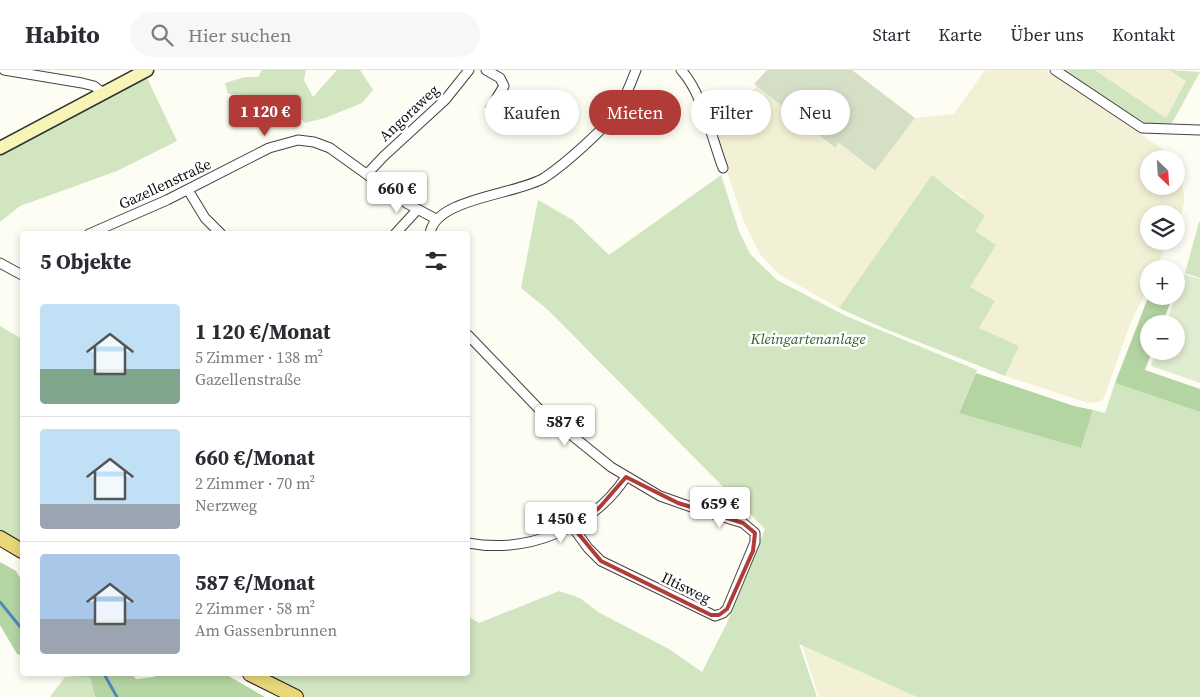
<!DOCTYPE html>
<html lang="de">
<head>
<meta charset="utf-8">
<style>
  :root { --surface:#fff; --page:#f7f7f7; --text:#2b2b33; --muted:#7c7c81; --line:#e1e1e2; --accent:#b03b37 }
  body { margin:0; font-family:"Source Serif 4",serif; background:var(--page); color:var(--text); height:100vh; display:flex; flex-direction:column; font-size:19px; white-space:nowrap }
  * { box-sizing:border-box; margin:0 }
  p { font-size:16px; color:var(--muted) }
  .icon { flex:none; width:28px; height:28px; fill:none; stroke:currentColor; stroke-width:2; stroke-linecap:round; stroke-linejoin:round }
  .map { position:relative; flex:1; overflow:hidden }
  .side { position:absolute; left:20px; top:161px; width:450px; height:445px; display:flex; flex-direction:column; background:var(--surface); border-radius:5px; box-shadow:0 2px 8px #0003 }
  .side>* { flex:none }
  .guide { position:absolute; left:485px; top:20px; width:475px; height:45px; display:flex; gap:10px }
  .needle { width:32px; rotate:155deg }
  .controls { position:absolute; left:1140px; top:80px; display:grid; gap:10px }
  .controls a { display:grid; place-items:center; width:45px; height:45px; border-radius:50%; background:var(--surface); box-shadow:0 2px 8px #0003; font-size:25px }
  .price { position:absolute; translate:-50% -42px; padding:0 11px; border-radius:5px; background:#fff; color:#222; font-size:16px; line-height:32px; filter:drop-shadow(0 1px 2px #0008) }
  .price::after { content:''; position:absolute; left:50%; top:30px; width:15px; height:11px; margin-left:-8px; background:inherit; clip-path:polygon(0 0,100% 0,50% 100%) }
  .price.selected { background:var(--accent); color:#fff }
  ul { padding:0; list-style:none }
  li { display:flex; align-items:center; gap:15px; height:125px; padding:0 20px }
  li+li { border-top:1px solid var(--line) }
  li span { display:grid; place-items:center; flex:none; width:140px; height:100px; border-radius:5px; color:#555 }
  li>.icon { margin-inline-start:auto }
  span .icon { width:60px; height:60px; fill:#fffc; stroke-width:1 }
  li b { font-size:21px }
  h2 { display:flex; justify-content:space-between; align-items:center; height:60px; padding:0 20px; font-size:21px }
  .chip { padding:0 18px; border-radius:22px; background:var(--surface); box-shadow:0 2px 8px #0003; font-size:18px; line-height:45px }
  .chip.selected { background:var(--accent); color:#fff }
  header { display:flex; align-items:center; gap:30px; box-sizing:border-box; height:70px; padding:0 25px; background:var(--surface); border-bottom:1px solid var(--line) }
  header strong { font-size:24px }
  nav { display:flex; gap:28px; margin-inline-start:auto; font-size:18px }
  .search { width:350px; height:45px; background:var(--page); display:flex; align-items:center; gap:12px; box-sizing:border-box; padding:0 18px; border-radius:28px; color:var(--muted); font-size:19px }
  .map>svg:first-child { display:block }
  .farmland { fill:#f2f1d6 }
  .green { fill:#d1e5c1 }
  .forest { fill:#b4d4a2 }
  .cemetery { fill:#d5dfc6 }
  .pitch { fill:#e1edd1 }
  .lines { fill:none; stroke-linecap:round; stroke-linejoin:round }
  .stream { stroke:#4e88be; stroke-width:3 }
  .street-casing { stroke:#434343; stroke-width:11 }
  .secondary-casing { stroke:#323232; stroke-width:15 }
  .primary-casing { stroke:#212121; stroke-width:16 }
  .street { stroke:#fff; stroke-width:9 }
  .secondary { stroke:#f6f4b7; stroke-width:12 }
  .primary { stroke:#e9d679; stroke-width:14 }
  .marked { fill:none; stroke:#b03b37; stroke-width:4; stroke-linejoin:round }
  .labels { text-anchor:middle; stroke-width:5; stroke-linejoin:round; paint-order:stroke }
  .street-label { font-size:15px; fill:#101010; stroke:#fff }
  .park-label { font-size:15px; font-style:italic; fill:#2e6127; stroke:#fff }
</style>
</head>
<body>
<header>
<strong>Habito</strong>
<div class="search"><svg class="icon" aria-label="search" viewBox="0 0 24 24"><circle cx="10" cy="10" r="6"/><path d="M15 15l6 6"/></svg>Hier suchen</div>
<nav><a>Start</a><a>Karte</a><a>Über uns</a><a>Kontakt</a></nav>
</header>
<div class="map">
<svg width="1200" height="627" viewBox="0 0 1200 627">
  <rect width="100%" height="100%" fill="#fefdf4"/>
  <path class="farmland" d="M 985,0 L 1046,0 L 1164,80 L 1170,89 L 1149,89 L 1149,116 L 1176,116 L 1176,98 L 1179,103 L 1184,123 L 1184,133 L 1180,148 L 1176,154 L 1176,144 L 1149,144 L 1149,171 L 1168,171 L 1156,199 L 1149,199 L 1149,214 L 1129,257 L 1104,328 L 1099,332 L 1088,333 L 1005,306 L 1019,276 L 979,258 L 970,217 L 975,161 L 962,130 L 964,127 L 932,106 L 839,238 L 780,205 L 759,183 L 744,152 L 711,55 L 721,58 L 736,49 L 744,40 L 751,21 L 757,16 L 834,78 L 839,73 L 874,101 L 915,48 L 954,44 Z
    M 1095,0 L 1169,0 L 1186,11 L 1166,48 Z
    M 802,575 L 917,627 L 819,627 Z"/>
  <path class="green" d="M 262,0 L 306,0 L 304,10 L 313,27 L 337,0 L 360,0 L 373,20 L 362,33 L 325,48 L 305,53 L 276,26 L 228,24 L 225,13 L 245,7 L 258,7 Z
    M 1062,0 L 1095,0 L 1166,48 L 1186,11 L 1169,0 L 1200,2 L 1171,55 L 1143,54 Z
    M 147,8 L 177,71 L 117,101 L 20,136 L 0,152 L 0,78 L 27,62 Z
    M 721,105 L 739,161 L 750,184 L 777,210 L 846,246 L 977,300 L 959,342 L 1081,378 L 1093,340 L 1105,343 L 1115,313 L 1200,342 L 1200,627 L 917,627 L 799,574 L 817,627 L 296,627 L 250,604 L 468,604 L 468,546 L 479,553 L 559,521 L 580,528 L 598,542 L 669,579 L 702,602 L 726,555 L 765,459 L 548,240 L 521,218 L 538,130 L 573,150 L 609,185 Z
    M 932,105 L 985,146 L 975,161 L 996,175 L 970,217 L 995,231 L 979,258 L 1019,276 L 1005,306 L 883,258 L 839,238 Z
    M 1199,152 L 1200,152 L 1200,208 L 1185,203 Z
    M 0,256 L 22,269 L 22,481 L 0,468 Z
    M 65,607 L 90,607 L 95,627 L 50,627 Z"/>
  <path class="forest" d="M 1149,225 L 1173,226 L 1162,254 L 1149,254 L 1149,281 L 1152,281 L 1145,300 L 1200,319 L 1200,342 L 1115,313 Z
    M 976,303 L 1074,336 L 1093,340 L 1081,378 L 959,343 Z
    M 0,492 L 16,501 L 22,511 L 22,586 L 17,584 L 0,555 Z
    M 59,604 L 132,604 L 136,609 L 154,607 L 159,604 L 225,604 L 265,627 L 95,627 L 90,607 L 65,606 Z"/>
  <path class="cemetery" d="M 767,0 L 852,0 L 915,48 L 875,101 L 839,73 L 835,78 L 754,14 Z"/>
  <path class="pitch" d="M 1183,204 L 1200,209 L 1200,313 L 1151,296 L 1156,281 L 1176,281 L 1176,254 L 1166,254 Z"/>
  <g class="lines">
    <path class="stream" d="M 0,532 L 22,559
      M 104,604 L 117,627"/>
    <g class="street-casing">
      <path id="street" d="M 4,0 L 82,13 L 94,16 L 103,23
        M 486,0 L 500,8 L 504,16 L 491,37
        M 681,0 C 702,22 712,69 723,98
        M 1055,0 L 1142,58 L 1199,60
        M 367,104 L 384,86 L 445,30 L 469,0
        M 188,120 L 205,148 L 221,164
        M 89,164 L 167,130 L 269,78 L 298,70 L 314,72 L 330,78 L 408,134 L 436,149
        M 395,164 L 417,140
        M 430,164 C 434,128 516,125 544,108 C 564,95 606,58 619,38 C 626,26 631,13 636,0
        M 0,193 L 22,205
        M 468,265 L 538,338 L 611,397 L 660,426 L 697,439 L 743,453 L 755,463 L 755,472 L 727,539 L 723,543 L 715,546 L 601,491 L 588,478 L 572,456
        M 468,473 C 528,484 592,458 626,407"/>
    </g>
    <g class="secondary-casing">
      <path id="secondary" d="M 0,78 L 147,0"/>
    </g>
    <g class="primary-casing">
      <path id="primary" d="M 0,468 L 22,481
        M 250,604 L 296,627"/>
    </g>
    <use href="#street" class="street"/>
    <use href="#secondary" class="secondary"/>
    <use href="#primary" class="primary"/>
  </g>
  <path class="marked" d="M 626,407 L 678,433 L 743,453 L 755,463 L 753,481 L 727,539 L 719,545 L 711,545 L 601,491 L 572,456 L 599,438 Z"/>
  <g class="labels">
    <g class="street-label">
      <text transform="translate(409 43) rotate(-43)" y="5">Angoraweg</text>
      <text transform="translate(165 114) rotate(-25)" y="5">Gazellenstraße</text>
      <text transform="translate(686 518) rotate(26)" y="5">Iltisweg</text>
    </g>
    <g class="park-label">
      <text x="808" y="274">Kleingartenanlage</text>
    </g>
  </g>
</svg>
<div class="controls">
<a><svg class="needle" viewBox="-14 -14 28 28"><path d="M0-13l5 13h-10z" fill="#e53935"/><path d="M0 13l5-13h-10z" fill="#7c7c81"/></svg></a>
<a><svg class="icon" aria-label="layers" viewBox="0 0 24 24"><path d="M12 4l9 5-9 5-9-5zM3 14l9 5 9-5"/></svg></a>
<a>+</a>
<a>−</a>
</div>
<b class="price selected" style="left:265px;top:67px">1 120 €</b>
<b class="price" style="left:397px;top:144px">660 €</b>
<b class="price" style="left:565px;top:377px">587 €</b>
<b class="price" style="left:720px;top:459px">659 €</b>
<b class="price" style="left:561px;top:474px">1 450 €</b>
<div class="guide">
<a class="chip">Kaufen</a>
<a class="chip selected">Mieten</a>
<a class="chip">Filter</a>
<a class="chip">Neu</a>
</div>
<section class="side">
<h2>5 Objekte<svg class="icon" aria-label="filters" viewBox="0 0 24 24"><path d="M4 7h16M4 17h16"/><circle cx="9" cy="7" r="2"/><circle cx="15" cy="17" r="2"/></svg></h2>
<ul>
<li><span style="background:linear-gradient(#bfe0f5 65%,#7fa58c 0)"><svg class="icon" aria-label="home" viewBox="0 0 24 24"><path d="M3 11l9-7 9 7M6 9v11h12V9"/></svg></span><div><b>1 120 €/Monat</b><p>5 Zimmer · 138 m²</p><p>Gazellenstraße</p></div></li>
<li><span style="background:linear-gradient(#bfe0f5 75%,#9aa5b1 0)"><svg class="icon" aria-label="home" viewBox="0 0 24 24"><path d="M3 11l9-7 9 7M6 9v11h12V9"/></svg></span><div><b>660 €/Monat</b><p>2 Zimmer · 70 m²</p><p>Nerzweg</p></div></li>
<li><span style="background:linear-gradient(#a9c7e8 65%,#9aa5b1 0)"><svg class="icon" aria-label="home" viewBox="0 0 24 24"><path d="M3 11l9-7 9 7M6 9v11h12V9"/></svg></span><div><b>587 €/Monat</b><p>2 Zimmer · 58 m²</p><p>Am Gassenbrunnen</p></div></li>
</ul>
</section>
</div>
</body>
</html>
